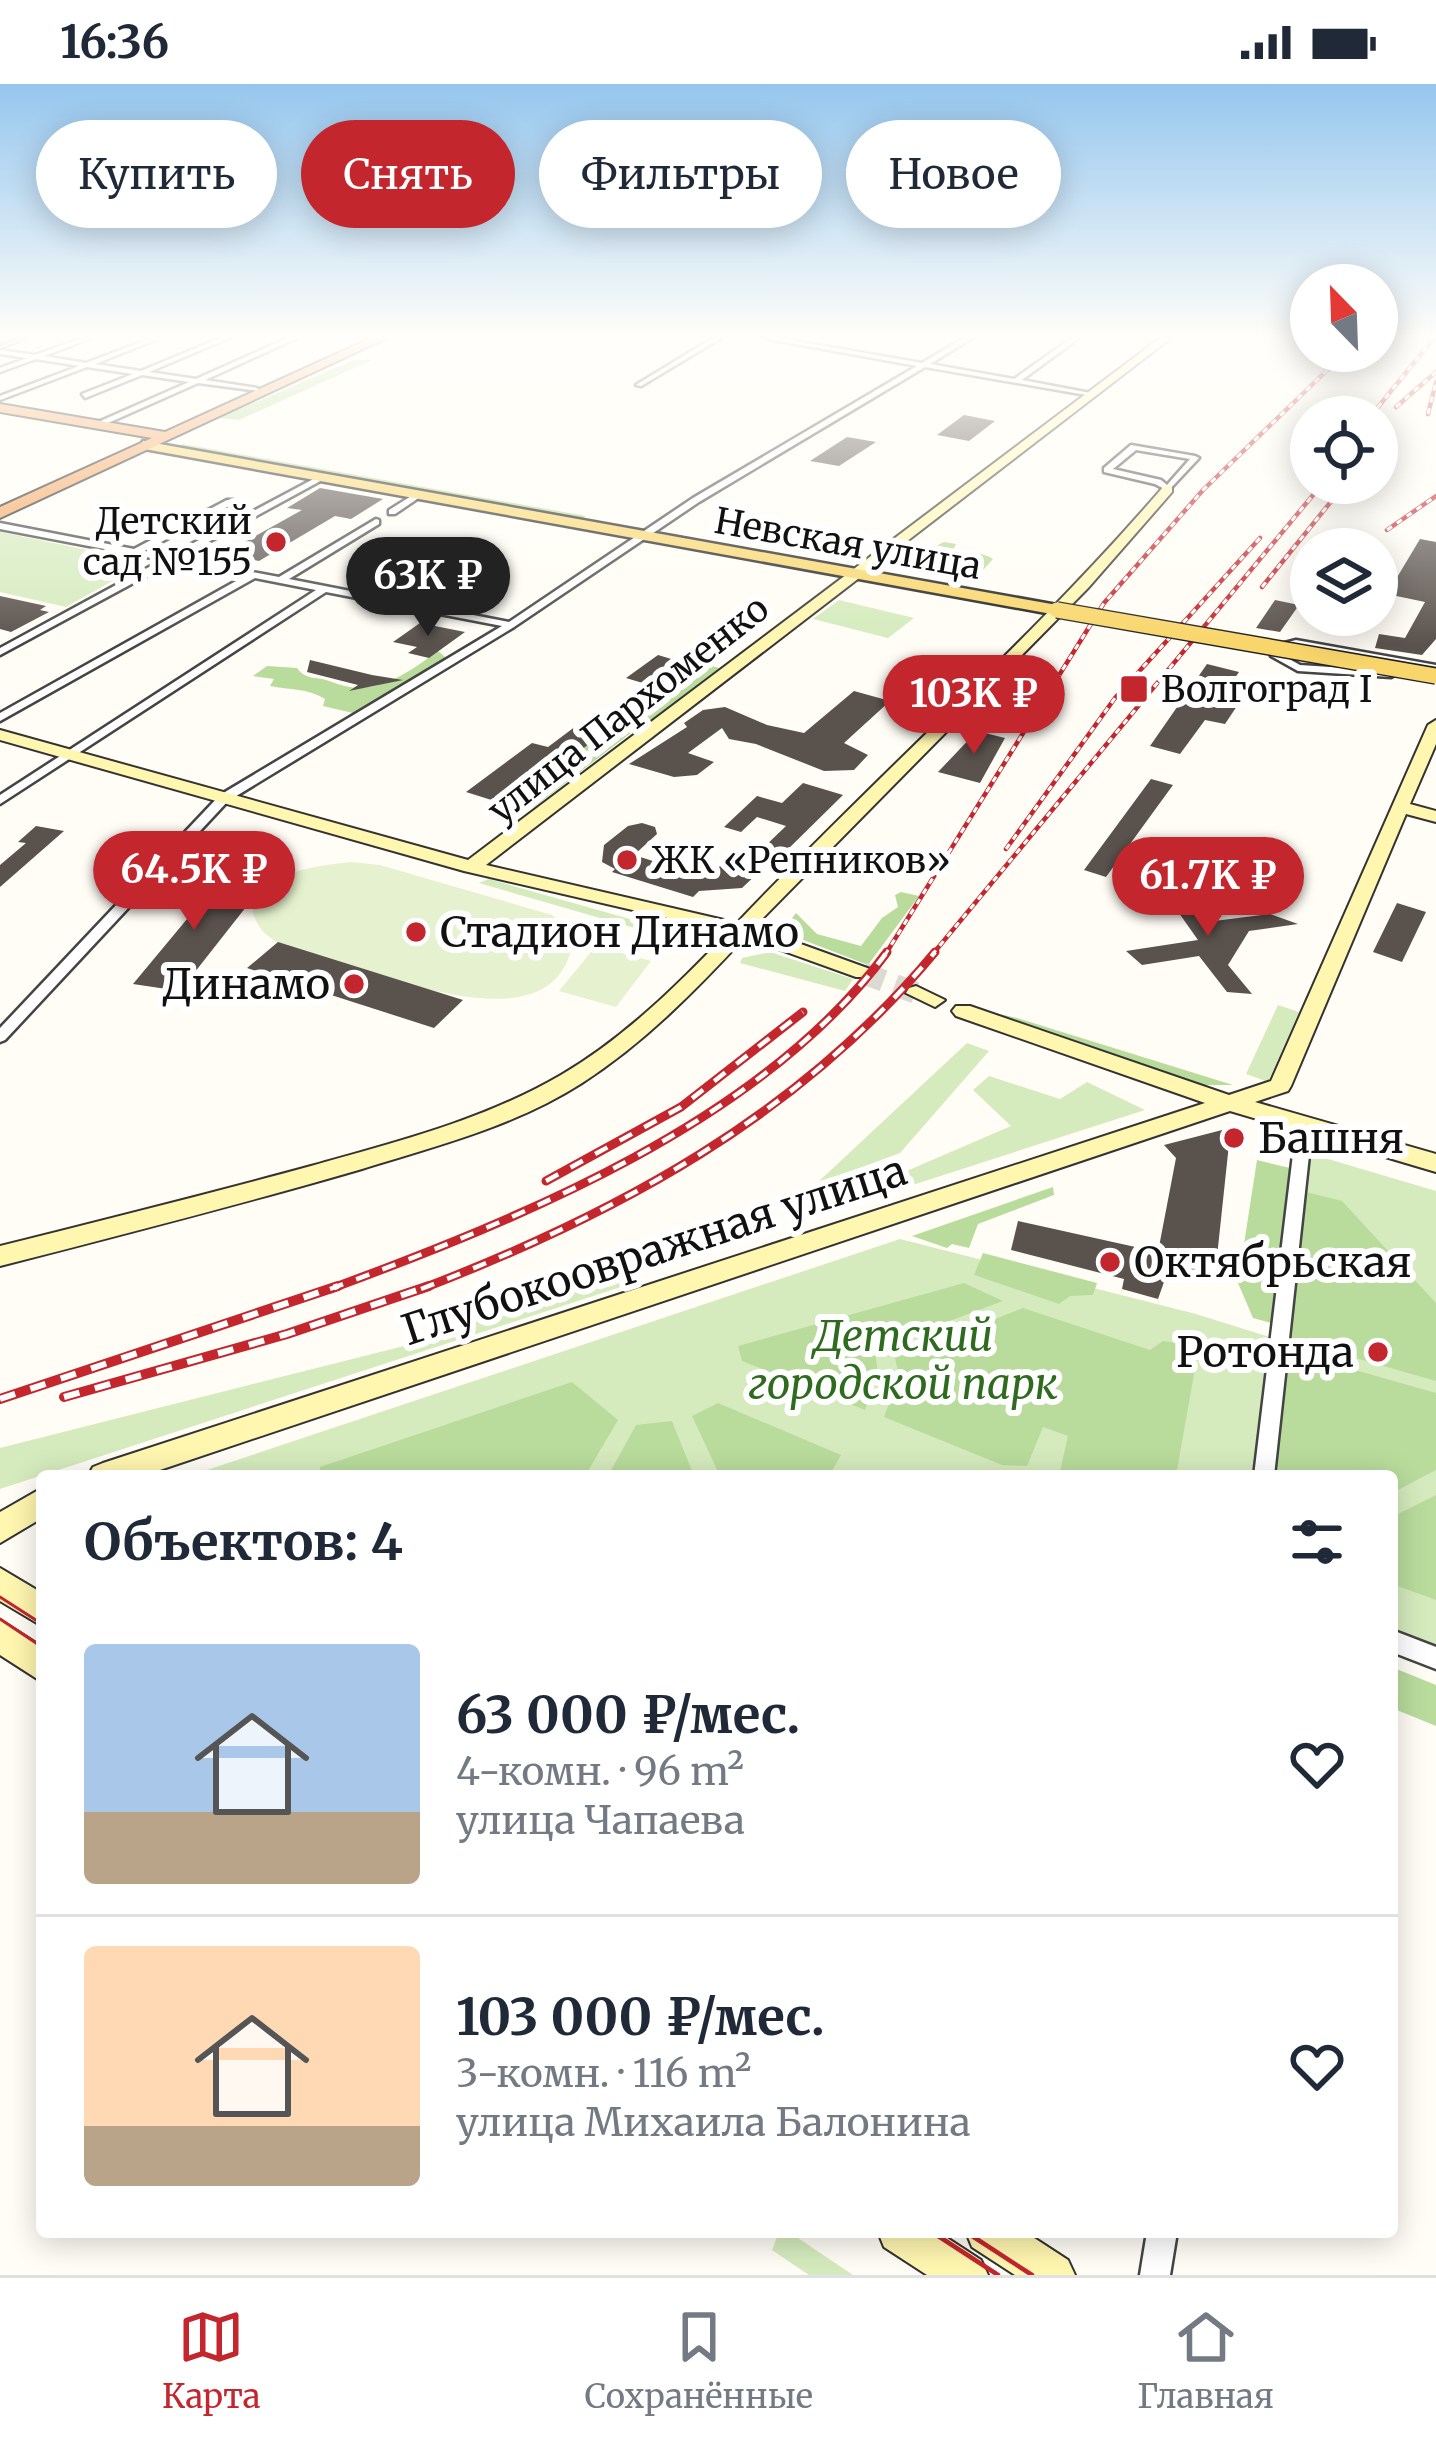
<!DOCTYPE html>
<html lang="ru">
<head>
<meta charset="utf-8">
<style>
  :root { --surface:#fff; --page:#f6f6f7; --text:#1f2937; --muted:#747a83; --line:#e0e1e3; --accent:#c4262e }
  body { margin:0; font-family:Merriweather,serif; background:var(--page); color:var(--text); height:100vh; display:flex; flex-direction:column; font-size:45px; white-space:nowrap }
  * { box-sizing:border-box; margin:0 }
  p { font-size:39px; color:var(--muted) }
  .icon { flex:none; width:66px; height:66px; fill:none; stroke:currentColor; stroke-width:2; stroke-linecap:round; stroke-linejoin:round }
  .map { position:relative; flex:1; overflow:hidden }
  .drawer { position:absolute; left:36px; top:1386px; width:1362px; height:768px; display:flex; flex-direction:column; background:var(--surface); border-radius:12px; box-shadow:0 6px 30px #0003 }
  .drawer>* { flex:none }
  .guide { position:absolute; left:36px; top:36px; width:1365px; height:108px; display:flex; gap:24px }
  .needle { width:78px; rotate:337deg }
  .fabs { position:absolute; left:1290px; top:180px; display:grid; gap:24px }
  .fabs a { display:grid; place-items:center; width:108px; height:108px; border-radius:50%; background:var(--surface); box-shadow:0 6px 30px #0003; font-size:60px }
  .price { position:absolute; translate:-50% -102px; padding:0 27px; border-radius:42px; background:var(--accent); color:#fff; font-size:39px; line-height:78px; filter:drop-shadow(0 3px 6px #0008) }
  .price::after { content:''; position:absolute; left:50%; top:72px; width:36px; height:27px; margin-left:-18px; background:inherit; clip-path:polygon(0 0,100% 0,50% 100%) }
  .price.active { background:#222; color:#fff }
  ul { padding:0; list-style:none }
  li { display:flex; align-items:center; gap:36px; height:300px; padding:0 48px }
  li+li { border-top:3px solid var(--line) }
  li span { display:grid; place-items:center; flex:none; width:336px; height:240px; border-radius:12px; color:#555 }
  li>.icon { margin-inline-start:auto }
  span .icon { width:144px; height:144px; fill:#fffc; stroke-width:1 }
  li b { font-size:51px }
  h2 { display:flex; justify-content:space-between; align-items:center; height:144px; padding:0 48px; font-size:51px }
  .pill { padding:0 42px; border-radius:54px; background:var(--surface); box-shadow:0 6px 30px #0003; font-size:42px; line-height:108px }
  .pill.active { background:var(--accent); color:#fff }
  .status { display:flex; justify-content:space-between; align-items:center; height:84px; padding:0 60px; background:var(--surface); direction:ltr }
  .status svg { height:33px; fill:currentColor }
  .dock { display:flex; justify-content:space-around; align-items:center; height:168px; border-top:3px solid var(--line); background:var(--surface); font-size:33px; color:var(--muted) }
  .dock a { display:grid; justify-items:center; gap:6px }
  .dock .active { color:var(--accent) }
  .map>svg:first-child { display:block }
  .green { fill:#d5ebbd }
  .forest { fill:#b9dc9c }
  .pitch { fill:#e6f2cf }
  .building { fill:#5a524d }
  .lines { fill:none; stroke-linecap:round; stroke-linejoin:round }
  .secondary-tunnel { stroke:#dbdad3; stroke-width:22; stroke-dasharray:22 12; stroke-linecap:butt }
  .street-casing { stroke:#444; stroke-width:5 }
  .secondary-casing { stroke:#333; stroke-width:4 }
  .primary-casing { stroke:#222; stroke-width:5 }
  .highway-casing { stroke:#222; stroke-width:4 }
  .street { fill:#fff; fill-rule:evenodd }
  .secondary { fill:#fff6b0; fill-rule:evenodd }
  .primary { fill:#f9d66b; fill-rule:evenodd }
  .highway { fill:#f5a25d; fill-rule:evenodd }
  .tram-far1 { stroke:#c4262e; stroke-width:3 }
  .tram { stroke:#c4262e; stroke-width:4.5 }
  .rail-far2-casing { stroke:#c4262e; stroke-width:4.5 }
  .rail-far1-casing { stroke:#c4262e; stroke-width:9 }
  .rail-casing { stroke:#c4262e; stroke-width:10 }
  .rail-far2 { stroke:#fff; stroke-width:3; stroke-dasharray:6; stroke-linecap:butt }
  .rail-far1 { stroke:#fff; stroke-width:4.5; stroke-dasharray:14; stroke-linecap:butt }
  .rail { stroke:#fff; stroke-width:6; stroke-dasharray:16; stroke-linecap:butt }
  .primary-bridge-casing { stroke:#222; stroke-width:18; stroke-linecap:butt }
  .primary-bridge { stroke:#f9d66b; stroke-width:15 }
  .poi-dot { fill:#c4262e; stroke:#fff; stroke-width:4.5 }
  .labels { text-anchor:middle; stroke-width:12; stroke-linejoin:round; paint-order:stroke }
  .far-poi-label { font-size:36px; fill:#111; stroke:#fff; text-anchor:start }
  .far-street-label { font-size:36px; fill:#111; stroke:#fff }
  .poi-label { font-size:42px; fill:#111; stroke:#fff; text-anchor:start }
  .street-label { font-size:42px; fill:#111; stroke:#fff }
  .park-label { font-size:42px; font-style:italic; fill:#2f6b1f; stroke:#fff }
</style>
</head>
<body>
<div class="status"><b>16:36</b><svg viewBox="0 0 49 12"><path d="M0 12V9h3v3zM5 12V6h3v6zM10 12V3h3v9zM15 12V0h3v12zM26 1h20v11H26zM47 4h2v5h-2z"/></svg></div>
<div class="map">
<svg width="1436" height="2191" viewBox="0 0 1436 2191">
  <rect width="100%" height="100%" fill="#fffdf5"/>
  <path class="green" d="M 0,448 L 146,478 L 66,523 L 0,508 Z
    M 839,516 L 914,534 L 888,554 L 813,535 Z
    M 489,795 L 658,843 L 652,849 L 479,799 Z
    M 770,868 L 853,895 L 845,907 L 740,879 L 742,874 Z
    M 1278,921 L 1299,928 L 1268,998 L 1246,990 Z
    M 967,959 L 989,967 L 900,1069 L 816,1100 Z
    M 989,992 L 1060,1015 L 1087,998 L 1145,1026 L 835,1126 L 858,1108 L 1011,1042 L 973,1006 Z
    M 1301,1067 L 1436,1107 L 1436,1574 L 1392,1557 L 1392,1392 L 189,1392 L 900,1155 L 1196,1230 L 1279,1256 Z
    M 622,1187 L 630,1200 L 0,1405 L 0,1364 L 404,1262 Z
    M 779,2148 L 789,2148 L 853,2191 L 809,2191 L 772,2166 Z"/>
  <path class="forest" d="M 354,276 L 372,276 L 239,336 L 219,334 Z
    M 183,360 L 586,432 L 581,436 L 176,363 Z
    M 944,458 L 956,460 L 953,466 C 966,470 982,467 993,475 L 975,495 L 919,483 L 919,470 Z
    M 438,567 L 445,573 L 442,579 L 357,630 L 323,622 L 325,615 C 308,604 289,606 270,602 L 274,595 L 253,592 L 267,582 L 297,584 C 306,597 318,592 332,598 C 372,615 405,591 438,567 Z
    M 703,579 L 719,584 L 651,636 L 629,636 Z
    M 609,644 L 631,649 L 534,723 L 515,727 L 501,719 L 565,668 L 575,671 Z
    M 901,808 L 919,812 L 868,881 L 793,852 L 785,843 L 796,829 L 817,850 L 861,862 L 882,834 L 898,823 L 895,811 Z
    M 986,927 L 1017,934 L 1233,1001 L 1196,1001 Z
    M 1257,1076 L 1294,1085 L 1275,1240 L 1253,1234 L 1238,1199 Z
    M 1053,1103 L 1054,1111 L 978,1140 L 969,1164 L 952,1160 L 947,1164 L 912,1152 Z
    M 1306,1108 L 1342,1117 L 1436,1219 L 1436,1297 L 1289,1255 Z
    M 983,1169 L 1097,1199 L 1093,1211 L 1070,1212 L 1059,1220 L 974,1191 Z
    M 964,1199 L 1003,1217 L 875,1265 L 878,1292 L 865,1326 L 742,1277 L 738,1262 Z
    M 1023,1224 L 1150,1266 L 1163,1257 L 1199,1262 L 1176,1392 L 1131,1386 L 1129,1392 L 1059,1392 L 1068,1352 L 1043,1343 L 1027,1382 L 1002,1381 L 884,1333 L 899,1292 L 895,1274 Z
    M 1288,1267 L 1436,1309 L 1436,1386 L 1392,1409 L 1392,1392 L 1274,1392 Z
    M 572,1298 L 618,1336 L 585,1392 L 320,1392 L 320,1383 Z
    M 718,1319 L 841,1371 L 829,1392 L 720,1392 L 692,1332 Z
    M 672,1337 L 694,1392 L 608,1392 L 636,1341 Z
    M 1436,1411 L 1436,1516 L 1392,1500 L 1392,1433 Z
    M 1394,1584 L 1436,1601 L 1436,1642 L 1392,1624 Z"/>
  <path class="pitch" d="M 351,778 L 380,781 L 552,831 C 565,842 575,851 570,869 C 546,953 407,899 354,883 C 327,875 289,870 267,851 C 260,846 256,837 252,828 C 265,787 314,782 351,778 Z
    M 596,862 L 651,877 L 616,923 L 559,907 Z"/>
  <path class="building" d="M 964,331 L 995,337 L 969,357 L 937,351 Z
    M 847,353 L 876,358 L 839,382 L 810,377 Z
    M 320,404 L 383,415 L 351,435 L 335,432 L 259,477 L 239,473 L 249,467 L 234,464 L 302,426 L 287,424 Z
    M 1420,455 L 1436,458 L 1436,555 L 1422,571 L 1375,564 L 1379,550 L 1405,554 L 1425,518 L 1387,510 Z
    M 0,512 L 46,522 L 40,526 L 49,528 L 11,548 L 0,545 Z
    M 1275,516 L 1299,521 L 1280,548 L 1256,544 Z
    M 420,539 L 465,548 L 429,574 L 408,569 L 417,563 L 393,558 Z
    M 658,571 L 678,577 L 646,600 L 626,594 Z
    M 310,576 L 372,591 L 403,596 L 349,607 L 358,601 L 307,588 Z
    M 1207,580 L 1239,588 L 1218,618 L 1237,622 L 1225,640 L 1205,636 L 1180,670 L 1150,662 Z
    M 854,607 L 890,617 L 844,659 L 868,671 L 854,686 L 824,687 L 756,660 L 729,655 L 722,644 L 688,669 L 714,678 L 697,691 L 674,693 L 629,680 L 687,643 L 684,639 L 703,626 L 725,623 L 767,641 L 804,649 Z
    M 589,639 L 609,644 L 575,671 L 565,668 L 501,719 L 466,708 L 532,659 L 548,663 L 576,642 Z
    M 977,647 L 1005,654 L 980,699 L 938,688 Z
    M 1151,695 L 1173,701 L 1106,793 L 1084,786 Z
    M 803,699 L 843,711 L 782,771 L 762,765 L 786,742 L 757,733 L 741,748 L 724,743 L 757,712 L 782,719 Z
    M 642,739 L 655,743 L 657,750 L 634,771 L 697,791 L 715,787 L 724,778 L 748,778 L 755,772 L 760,787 L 742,804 L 699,807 L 693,813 L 612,788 L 615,785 L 602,778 L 604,761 L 628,742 Z
    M 36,742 L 64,747 L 0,803 L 0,781 L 26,759 L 18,758 Z
    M 172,799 L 257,809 L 180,907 L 133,900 L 197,823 L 155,818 Z
    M 1185,802 L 1214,837 L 1270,830 L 1298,840 L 1249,847 L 1228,881 L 1252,910 L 1227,908 L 1199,872 L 1142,881 L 1126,867 L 1198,856 L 1162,805 Z
    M 1397,819 L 1426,828 L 1402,878 L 1373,868 Z
    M 278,858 L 463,916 L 434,944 L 247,884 Z
    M 1226,1045 L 1245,1054 L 1229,1060 L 1216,1182 L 1211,1181 L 1209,1194 L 1169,1184 L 1158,1215 L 1122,1205 L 1124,1195 L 1011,1166 L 1018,1137 L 1158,1168 L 1176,1074 L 1164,1061 Z"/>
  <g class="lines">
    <path class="secondary-tunnel" d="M 863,889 L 916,909"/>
    <g class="street-casing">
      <path id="street" d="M 16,254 L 26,254 L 0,264 L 0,260 Z
        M 82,254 L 92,254 L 44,272 L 86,279 L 151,254 L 160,254 L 95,280 L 141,287 L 220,254 L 229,254 L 149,288 L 196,295 L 288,254 L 297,254 L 205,296 L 257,304 L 259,307 L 198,299 L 99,343 L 96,339 L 189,298 L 142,291 L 85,314 L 82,310 L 133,290 L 87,283 L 0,316 L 0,312 L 79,282 L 36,275 L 0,288 L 0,284 L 27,274 L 0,270 L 0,266 L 35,271 Z
        M 713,254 L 721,254 L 641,302 L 636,301 Z
        M 763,254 L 778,254 L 922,279 L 964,254 L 972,254 L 930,280 L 1014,295 L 1072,254 L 1079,254 L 1022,296 L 1096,310 L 1092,312 L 925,283 L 699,418 L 514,543 L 228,717 L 5,956 L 0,958 L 0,944 L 220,711 L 502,542 L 326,508 L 0,720 L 0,711 L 316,506 L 255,494 L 0,637 L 0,629 L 245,492 L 172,478 L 0,571 L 0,564 L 162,476 L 0,445 L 0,439 L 134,465 L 227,416 L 233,416 L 233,420 L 144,467 L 169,472 L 321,391 L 324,395 L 179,474 L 279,493 L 376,435 L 379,436 L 379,440 L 289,495 L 509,538 L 693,414 L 917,282 Z
        M 1131,361 L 1195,372 L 1199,374 L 1168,407 L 1155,400 L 1104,388 L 1104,384 ZM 1136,366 L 1190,375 L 1167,401 L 1161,396 L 1113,385 Z
        M 416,409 L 423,411 L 395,430 L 389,430 L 389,426 Z
        M 1296,556 L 1436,581 L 1436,587 L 1296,562 L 1285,565 L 1282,571 L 1300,581 L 1391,587 L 1396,590 L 1391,593 L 1298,587 L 1271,572 L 1277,561 Z
        M 1302,1056 L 1310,1062 L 1274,1392 L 1254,1392 L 1294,1062 Z
        M 1392,1546 L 1436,1563 L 1436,1585 L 1392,1568 Z
        M 1147,2148 L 1177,2148 L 1170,2191 L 1140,2191 Z"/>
    </g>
    <g class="secondary-casing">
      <path id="secondary" d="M 1160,254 L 1171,254 L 486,781 L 737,839 C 877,691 1031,557 1164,402 L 1172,402 L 1172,408 L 1089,503 L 754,843 L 870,885 L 870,893 L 856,893 L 745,853 C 695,907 644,959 582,999 C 515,1042 437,1062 362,1085 C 242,1120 121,1151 0,1182 L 0,1162 C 104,1136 208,1110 311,1082 C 397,1058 484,1036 561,991 C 624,954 678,901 728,848 L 464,787 L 0,656 L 0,646 L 468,776 Z
        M 1436,636 L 1436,660 L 1410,720 L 1436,727 L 1436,738 L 1406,730 L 1291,1002 L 1288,1007 L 1255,1018 L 1436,1070 L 1436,1088 L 1230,1027 L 142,1392 L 88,1392 L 93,1383 L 103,1379 L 1205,1019 L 956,932 L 952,927 L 956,922 L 970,922 L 1229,1011 L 1271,997 L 1428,641 Z
        M 916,902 L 945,916 L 935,923 L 906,909 L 909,904 Z
        M 42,1404 L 42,1434 L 0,1459 L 0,1428 Z
        M 0,1484 L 42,1509 L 42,1542 L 0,1517 Z
        M 0,1536 L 42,1563 L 42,1598 L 0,1571 Z
        M 878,2148 L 938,2148 L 981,2176 L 988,2191 L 927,2191 L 884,2163 Z
        M 966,2148 L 1025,2148 L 1068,2176 L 1075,2191 L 1015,2191 L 972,2163 Z"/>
    </g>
    <g class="primary-casing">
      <path id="primary" d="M 143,357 L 1057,521 L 1065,526 L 1057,531 L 139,364 Z"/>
    </g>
    <g class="highway-casing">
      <path id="highway" d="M 371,254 L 387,254 L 0,434 L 0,423 L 152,354 L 0,328 L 0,320 L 165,348 Z"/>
    </g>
    <use href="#street" class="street"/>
    <use href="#secondary" class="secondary"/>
    <use href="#primary" class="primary"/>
    <use href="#highway" class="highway"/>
    <path class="tram-far1" d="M 0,261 L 19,254
      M 0,1513 L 42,1540
      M 0,1535 L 42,1563"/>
    <path class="tram" d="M 932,2148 L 998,2191
      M 966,2148 L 1032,2191"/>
    <g class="rail-far2-casing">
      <path id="rail-far2" d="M 1396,323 L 1436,288
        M 1428,330 L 1436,298
        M 1370,333 L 1434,254
        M 1387,446 L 1436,412
        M 1262,503 L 1346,399
        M 1006,765 L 1115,614 L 1260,454
        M 885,871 L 1104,519 L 1203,406 L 1347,267
        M 932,871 L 1323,399"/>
    </g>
    <g class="rail-far1-casing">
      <path id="rail-far1" d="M 546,1097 L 681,1023 L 803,928
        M 330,1205 C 522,1134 762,1038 887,868
        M 421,1205 C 617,1130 799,1032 935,868"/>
    </g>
    <g class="rail-casing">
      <path id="rail" d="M 64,1313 L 287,1250 L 429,1202
        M 0,1315 L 338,1202"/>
    </g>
    <use href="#rail-far2" class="rail-far2"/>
    <use href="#rail-far1" class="rail-far1"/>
    <use href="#rail" class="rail"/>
    <g class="primary-bridge-casing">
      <path id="primary-bridge" d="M 1057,526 L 1436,592"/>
    </g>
    <use href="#primary-bridge" class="primary-bridge"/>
  </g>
  <linearGradient id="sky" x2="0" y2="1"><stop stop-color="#95c6ee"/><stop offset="0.45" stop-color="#fffefa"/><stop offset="1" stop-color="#fffefa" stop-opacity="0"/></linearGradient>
  <rect width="1436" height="561" fill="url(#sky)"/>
  <g class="poi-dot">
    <circle cx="276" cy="458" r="12"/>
    <rect x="1119" y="590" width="30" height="30" rx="6"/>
    <circle cx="627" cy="776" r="12"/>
    <circle cx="416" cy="848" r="12"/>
    <circle cx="354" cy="900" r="12"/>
    <circle cx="1234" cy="1054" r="12"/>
    <circle cx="1110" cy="1178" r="12"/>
    <circle cx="1378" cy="1268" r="12"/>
  </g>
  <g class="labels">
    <g class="far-poi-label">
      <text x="252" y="450" text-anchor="end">Детский<tspan x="252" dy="41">сад №155</tspan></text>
      <text x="1161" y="618">Волгоград I</text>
      <text x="651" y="789">ЖК «Репников»</text>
    </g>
    <g class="far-street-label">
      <text transform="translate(848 459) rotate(10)" y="13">Невская улица</text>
      <text transform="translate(628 625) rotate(-38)" y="13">улица Пархоменко</text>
    </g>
    <g class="poi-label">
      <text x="440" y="863">Стадион Динамо</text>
      <text x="330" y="915" text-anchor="end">Динамо</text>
      <text x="1258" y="1069">Башня</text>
      <text x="1134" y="1193">Октябрьская</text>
      <text x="1354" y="1283" text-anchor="end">Ротонда</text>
    </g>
    <g class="street-label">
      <text transform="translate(654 1166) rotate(-18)" y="15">Глубокоовражная улица</text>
    </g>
    <g class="park-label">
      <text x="903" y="1267">Детский<tspan x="903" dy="48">городской парк</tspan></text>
    </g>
  </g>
</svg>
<div class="fabs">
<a><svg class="needle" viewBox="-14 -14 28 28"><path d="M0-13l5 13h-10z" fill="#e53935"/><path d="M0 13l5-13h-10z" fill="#747a83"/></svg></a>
<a><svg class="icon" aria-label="locate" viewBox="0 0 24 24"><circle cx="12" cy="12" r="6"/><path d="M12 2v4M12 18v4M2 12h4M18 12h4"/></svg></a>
<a><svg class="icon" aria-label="layers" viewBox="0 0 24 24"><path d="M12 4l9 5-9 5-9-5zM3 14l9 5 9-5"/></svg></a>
</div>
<b class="price active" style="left:428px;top:555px">63K ₽</b>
<b class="price" style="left:974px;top:673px">103K ₽</b>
<b class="price" style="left:194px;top:849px">64.5K ₽</b>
<b class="price" style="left:1208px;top:855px">61.7K ₽</b>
<div class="guide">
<a class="pill">Купить</a>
<a class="pill active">Снять</a>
<a class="pill">Фильтры</a>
<a class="pill">Новое</a>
</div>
<section class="drawer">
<h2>Объектов: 4<svg class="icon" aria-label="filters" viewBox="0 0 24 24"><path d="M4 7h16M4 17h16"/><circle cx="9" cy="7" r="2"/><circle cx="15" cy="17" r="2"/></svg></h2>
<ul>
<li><span style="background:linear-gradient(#a9c7e8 70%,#b9a48a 0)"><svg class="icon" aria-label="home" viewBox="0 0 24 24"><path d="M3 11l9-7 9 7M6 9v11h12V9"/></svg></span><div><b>63 000 ₽/мес.</b><p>4-комн. · 96 m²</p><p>улица Чапаева</p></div><svg class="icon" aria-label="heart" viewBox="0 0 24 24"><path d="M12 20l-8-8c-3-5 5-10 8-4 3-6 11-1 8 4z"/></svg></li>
<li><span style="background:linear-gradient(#ffd9b3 75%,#b9a48a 0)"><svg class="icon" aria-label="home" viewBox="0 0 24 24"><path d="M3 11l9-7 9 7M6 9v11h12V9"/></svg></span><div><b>103 000 ₽/мес.</b><p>3-комн. · 116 m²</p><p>улица Михаила Балонина</p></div><svg class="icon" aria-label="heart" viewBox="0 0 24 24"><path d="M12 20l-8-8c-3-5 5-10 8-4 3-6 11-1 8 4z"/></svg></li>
</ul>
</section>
</div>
<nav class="dock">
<a class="active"><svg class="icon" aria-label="map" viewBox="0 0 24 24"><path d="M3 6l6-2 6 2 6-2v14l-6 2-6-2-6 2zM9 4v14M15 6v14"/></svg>Карта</a>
<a><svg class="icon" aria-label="saved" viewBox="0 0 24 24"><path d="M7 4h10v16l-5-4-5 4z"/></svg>Сохранённые</a>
<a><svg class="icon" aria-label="home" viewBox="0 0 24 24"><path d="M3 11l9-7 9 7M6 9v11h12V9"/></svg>Главная</a>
</nav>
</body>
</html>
